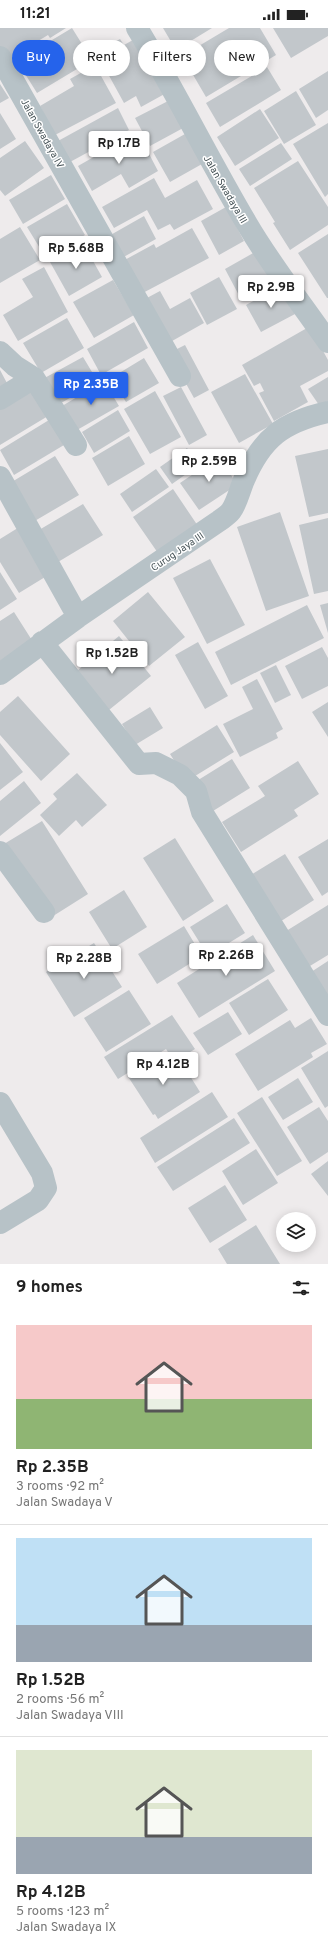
<!DOCTYPE html>
<html lang="en">
<head>
<meta charset="utf-8">
<style>
  :root { --surface:#fff; --page:#f2f2f2; --text:#222; --muted:#767676; --line:#e0e0e0; --accent:#2563eb }
  body { margin:0; font-family:Overpass,sans-serif; background:var(--page); color:var(--text); height:100vh; display:flex; flex-direction:column; font-size:15px; white-space:nowrap }
  * { box-sizing:border-box; margin:0 }
  p { font-size:13px; color:var(--muted) }
  .icon { flex:none; width:22px; height:22px; fill:none; stroke:currentColor; stroke-width:2; stroke-linecap:round; stroke-linejoin:round }
  .map { position:relative; height:1236px; overflow:hidden }
  .side { display:flex; flex-direction:column; background:var(--surface); flex:1 }
  .side>* { flex:none }
  .hud { position:absolute; left:12px; top:12px; width:304px; height:36px; display:flex; gap:8px }
  .buttons { position:absolute; left:276px; top:1184px; display:grid; gap:8px }
  .buttons a { display:grid; place-items:center; width:40px; height:40px; border-radius:50%; background:var(--surface); box-shadow:0 2px 10px #0003; font-size:20px }
  .price { position:absolute; translate:-50% -34px; padding:0 9px; border-radius:4px; background:#fff; color:#222; font-size:13px; line-height:26px; filter:drop-shadow(0 1px 2px #0008) }
  .price::after { content:''; position:absolute; left:50%; top:24px; width:12px; height:9px; margin-left:-6px; background:inherit; clip-path:polygon(0 0,100% 0,50% 100%) }
  .price.active { background:var(--accent); color:#fff }
  ul { padding:0; list-style:none }
  li { display:grid; align-content:center; gap:8px; height:212px; padding:0 16px }
  li+li { border-top:1px solid var(--line) }
  li span { display:grid; place-items:center; height:124px; border-radius:0px; color:#555 }
  li>.icon { margin-inline-start:auto }
  span .icon { width:72px; height:72px; fill:#fffc; stroke-width:1 }
  li b { font-size:17px }
  h2 { display:flex; justify-content:space-between; align-items:center; height:48px; padding:0 16px; font-size:17px }
  .pill { padding:0 14px; border-radius:18px; background:var(--surface); box-shadow:0 2px 10px #0003; font-size:14px; line-height:36px }
  .pill.active { background:var(--accent); color:#fff }
  .status { display:flex; justify-content:space-between; align-items:center; height:28px; padding:0 20px; background:var(--surface); direction:ltr }
  .status svg { height:11px; fill:currentColor }
  .map>svg:first-child { display:block }
  .building { fill:#c2c7cb }
  .lines { fill:none; stroke-linecap:round; stroke-linejoin:round }
  .street { stroke:#b7c2c7; stroke-width:22 }
  .labels { text-anchor:middle; stroke-width:3; stroke-linejoin:round; paint-order:stroke }
  .street-label { font-size:10px; fill:#455256; stroke:#fff }
</style>
</head>
<body>
<div class="status"><b>11:21</b><svg viewBox="0 0 49 12"><path d="M0 12V9h3v3zM5 12V6h3v6zM10 12V3h3v9zM15 12V0h3v12zM26 1h20v11H26zM47 4h2v5h-2z"/></svg></div>
<div class="map">
<svg width="328" height="1236" viewBox="0 0 328 1236">
  <rect width="100%" height="100%" fill="#eeebec"/>
  <path class="building" d="M 0,0 L 66,0 L 50,10 L 48,7 L 5,33 L 0,25 Z
    M 72,0 L 92,32 L 37,65 L 17,33 Z
    M 163,0 L 212,0 L 176,22 Z
    M 229,0 L 260,0 L 276,27 L 206,69 L 182,28 Z
    M 273,0 L 328,0 L 328,8 L 291,30 Z
    M 140,8 L 170,63 L 141,79 L 136,68 L 124,75 L 96,24 L 120,11 L 124,17 Z
    M 95,37 L 116,75 L 55,107 L 40,78 L 74,58 L 70,51 Z
    M 267,39 L 281,62 L 220,99 L 206,75 Z
    M 328,43 L 328,82 L 316,90 L 299,61 Z
    M 0,56 L 9,70 L 0,75 Z
    M 296,63 L 316,97 L 284,116 L 264,83 Z
    M 170,72 L 185,99 L 150,118 L 135,90 Z
    M 118,80 L 129,102 L 70,134 L 58,113 Z
    M 260,81 L 279,110 L 235,138 L 217,109 Z
    M 0,85 L 16,111 L 0,121 Z
    M 328,95 L 328,166 L 325,169 L 293,116 Z
    M 134,106 L 144,125 L 148,124 L 158,143 L 129,160 L 121,146 L 92,163 L 78,138 Z
    M 185,106 L 202,136 L 170,154 L 153,124 Z
    M 25,113 L 44,140 L 5,168 L 0,162 L 0,130 Z
    M 281,115 L 292,131 L 250,158 L 239,141 Z
    M 298,133 L 328,179 L 328,197 L 290,222 L 273,195 L 275,194 L 254,160 Z
    M 51,147 L 65,171 L 23,196 L 9,172 Z
    M 154,150 L 165,170 L 197,152 L 213,181 L 174,202 L 170,196 L 158,202 L 147,182 L 114,200 L 102,179 Z
    M 67,176 L 85,207 L 46,230 L 27,199 Z
    M 226,179 L 244,213 L 219,227 L 201,193 Z
    M 144,188 L 156,211 L 120,231 L 107,209 Z
    M 20,199 L 40,232 L 0,255 L 0,211 Z
    M 192,200 L 209,230 L 139,267 L 121,234 L 154,216 L 156,220 Z
    M 328,206 L 328,270 L 327,270 L 298,225 Z
    M 83,215 L 102,249 L 69,268 L 50,234 Z
    M 255,224 L 273,256 L 242,273 L 225,241 Z
    M 44,239 L 68,284 L 18,313 L 3,287 L 33,269 L 22,251 Z
    M 219,249 L 237,281 L 207,297 L 190,265 Z
    M 113,252 L 134,287 L 94,310 L 73,274 Z
    M 280,258 L 295,286 L 261,304 L 246,277 Z
    M 160,263 L 170,281 L 190,270 L 204,295 L 165,317 L 145,271 Z
    M 67,290 L 84,320 L 41,345 L 23,315 Z
    M 134,294 L 148,320 L 101,347 L 87,321 Z
    M 307,300 L 317,312 L 328,332 L 328,343 L 300,358 L 308,374 L 274,393 L 259,365 L 264,363 L 260,355 L 254,358 L 242,337 Z
    M 185,317 L 209,362 L 194,370 L 169,325 Z
    M 83,329 L 98,354 L 54,379 L 39,353 Z
    M 144,330 L 159,355 L 126,374 L 111,350 Z
    M 0,342 L 8,357 L 0,362 Z
    M 245,346 L 273,396 L 239,415 L 211,364 Z
    M 328,349 L 328,373 L 319,377 L 308,361 Z
    M 104,353 L 119,378 L 77,402 L 62,378 Z
    M 30,358 L 48,388 L 0,417 L 0,376 Z
    M 181,359 L 207,407 L 189,417 L 163,368 Z
    M 155,363 L 181,409 L 150,426 L 124,381 Z
    M 118,382 L 130,403 L 94,425 L 82,404 Z
    M 49,392 L 64,417 L 14,447 L 0,422 Z
    M 129,408 L 145,436 L 108,458 L 92,430 Z
    M 187,420 L 199,437 L 172,456 L 160,439 Z
    M 328,421 L 328,485 L 309,489 L 295,428 Z
    M 55,428 L 79,467 L 33,494 L 10,455 Z
    M 220,428 L 237,457 L 199,482 L 180,455 Z
    M 156,441 L 169,459 L 132,484 L 120,466 Z
    M 173,461 L 200,501 L 160,528 L 133,489 Z
    M 83,476 L 103,507 L 58,534 L 39,502 Z
    M 280,484 L 309,568 L 266,583 L 237,499 Z
    M 328,490 L 328,563 L 314,566 L 299,497 Z
    M 21,498 L 50,546 L 19,565 L 0,534 L 0,511 Z
    M 210,531 L 245,597 L 207,616 L 173,550 Z
    M 0,544 L 17,571 L 0,582 Z
    M 148,564 L 185,609 L 149,638 L 113,593 Z
    M 328,575 L 328,605 L 320,577 Z
    M 307,577 L 324,610 L 231,657 L 215,624 Z
    M 14,584 L 35,617 L 0,640 L 0,593 Z
    M 119,608 L 151,648 L 104,686 L 72,647 Z
    M 198,614 L 228,668 L 205,681 L 175,627 Z
    M 322,619 L 328,630 L 328,658 L 302,671 L 285,638 Z
    M 276,637 L 291,667 L 275,675 L 260,645 Z
    M 257,651 L 283,701 L 276,705 L 278,710 L 240,729 L 223,696 L 253,681 L 242,659 Z
    M 18,668 L 70,726 L 41,753 L 0,707 L 0,684 Z
    M 328,674 L 328,709 L 312,684 Z
    M 150,679 L 163,700 L 135,717 L 122,696 Z
    M 217,697 L 234,724 L 187,753 L 170,726 Z
    M 0,715 L 23,744 L 0,762 Z
    M 232,731 L 250,760 L 213,783 L 195,754 Z
    M 298,733 L 319,766 L 294,782 L 298,788 L 241,824 L 222,794 L 265,768 L 258,758 Z
    M 77,745 L 107,777 L 82,799 L 76,792 L 59,808 L 40,787 L 57,771 L 53,766 Z
    M 24,753 L 41,775 L 0,808 L 0,773 Z
    M 42,793 L 88,866 L 50,890 L 4,816 Z
    M 175,810 L 214,873 L 183,893 L 143,830 Z
    M 328,811 L 328,864 L 322,868 L 298,829 Z
    M 285,826 L 314,872 L 275,897 L 246,850 Z
    M 124,862 L 147,899 L 112,921 L 89,884 Z
    M 227,876 L 245,905 L 208,928 L 190,899 Z
    M 328,877 L 328,927 L 305,941 L 283,905 Z
    M 184,898 L 202,928 L 157,956 L 138,926 Z
    M 253,907 L 275,943 L 199,990 L 177,955 Z
    M 94,915 L 122,959 L 74,989 L 46,944 Z
    M 328,933 L 328,968 L 308,946 Z
    M 268,951 L 288,982 L 249,1007 L 229,975 Z
    M 129,962 L 151,996 L 106,1024 L 84,990 Z
    M 228,984 L 242,1006 L 208,1027 L 193,1005 Z
    M 172,987 L 195,1021 L 174,1034 L 166,1021 L 118,1051 L 104,1029 Z
    M 311,990 L 327,1016 L 311,1025 L 313,1029 L 258,1063 L 235,1026 L 290,992 L 295,1000 Z
    M 328,1023 L 328,1078 L 325,1080 L 301,1040 Z
    M 159,1027 L 169,1043 L 182,1035 L 200,1064 L 158,1091 L 155,1086 L 153,1087 L 127,1047 Z
    M 298,1050 L 313,1074 L 283,1092 L 268,1069 Z
    M 212,1064 L 228,1089 L 155,1135 L 140,1110 Z
    M 262,1069 L 302,1133 L 277,1148 L 237,1085 Z
    M 319,1079 L 328,1093 L 328,1124 L 310,1136 L 287,1099 Z
    M 234,1090 L 250,1115 L 173,1163 L 157,1139 Z
    M 256,1121 L 278,1155 L 243,1177 L 222,1143 Z
    M 328,1133 L 328,1168 L 311,1146 Z
    M 225,1157 L 247,1192 L 210,1215 L 188,1180 Z
    M 256,1197 L 280,1236 L 227,1236 L 218,1221 Z"/>
  <g class="lines">
    <path class="street" d="M 137,0 C 176,64 209,132 247,196 C 271,237 301,275 328,314
      M 0,29 L 180,348
      M 0,324 L 15,338 L 34,350 L 76,417
      M 0,371 L 34,350
      M 0,449 L 78,589
      M 42,614 L 139,736 L 156,735 L 180,747 L 196,763 L 202,784 L 328,987
      M 0,646 L 78,589 L 219,493 C 223,490 228,487 231,483 C 237,475 240,461 244,452 C 262,410 283,394 328,384
      M 0,824 L 44,884
      M 0,1075 L 42,1145 L 46,1160 L 38,1172 L 0,1195"/>
  </g>
  <g class="labels">
    <g class="street-label">
      <text transform="translate(43 105) rotate(61)" y="4">Jalan Swadaya IV</text>
      <text transform="translate(226 161) rotate(60)" y="4">Jalan Swadaya III</text>
      <text transform="translate(177 523) rotate(-34)" y="4">Curug Jaya III</text>
    </g>
  </g>
</svg>
<div class="buttons">
<a><svg class="icon" aria-label="layers" viewBox="0 0 24 24"><path d="M12 4l9 5-9 5-9-5zM3 14l9 5 9-5"/></svg></a>
</div>
<b class="price" style="left:119px;top:137px">Rp 1.7B</b>
<b class="price" style="left:76px;top:242px">Rp 5.68B</b>
<b class="price" style="left:271px;top:281px">Rp 2.9B</b>
<b class="price active" style="left:91px;top:378px">Rp 2.35B</b>
<b class="price" style="left:209px;top:455px">Rp 2.59B</b>
<b class="price" style="left:112px;top:647px">Rp 1.52B</b>
<b class="price" style="left:226px;top:949px">Rp 2.26B</b>
<b class="price" style="left:84px;top:952px">Rp 2.28B</b>
<b class="price" style="left:163px;top:1058px">Rp 4.12B</b>
<div class="hud">
<a class="pill active">Buy</a>
<a class="pill">Rent</a>
<a class="pill">Filters</a>
<a class="pill">New</a>
</div>
</div>
<section class="side">
<h2>9 homes<svg class="icon" aria-label="filters" viewBox="0 0 24 24"><path d="M4 7h16M4 17h16"/><circle cx="9" cy="7" r="2"/><circle cx="15" cy="17" r="2"/></svg></h2>
<ul>
<li><span style="background:linear-gradient(#f6c9c9 60%,#8fb573 0)"><svg class="icon" aria-label="home" viewBox="0 0 24 24"><path d="M3 11l9-7 9 7M6 9v11h12V9"/></svg></span><div><b>Rp 2.35B</b><p>3 rooms · 92 m²</p><p>Jalan Swadaya V</p></div></li>
<li><span style="background:linear-gradient(#bfe0f5 70%,#9aa5b1 0)"><svg class="icon" aria-label="home" viewBox="0 0 24 24"><path d="M3 11l9-7 9 7M6 9v11h12V9"/></svg></span><div><b>Rp 1.52B</b><p>2 rooms · 56 m²</p><p>Jalan Swadaya VIII</p></div></li>
<li><span style="background:linear-gradient(#dfe7d0 70%,#9aa5b1 0)"><svg class="icon" aria-label="home" viewBox="0 0 24 24"><path d="M3 11l9-7 9 7M6 9v11h12V9"/></svg></span><div><b>Rp 4.12B</b><p>5 rooms · 123 m²</p><p>Jalan Swadaya IX</p></div></li>
</ul>
</section>
</body>
</html>
